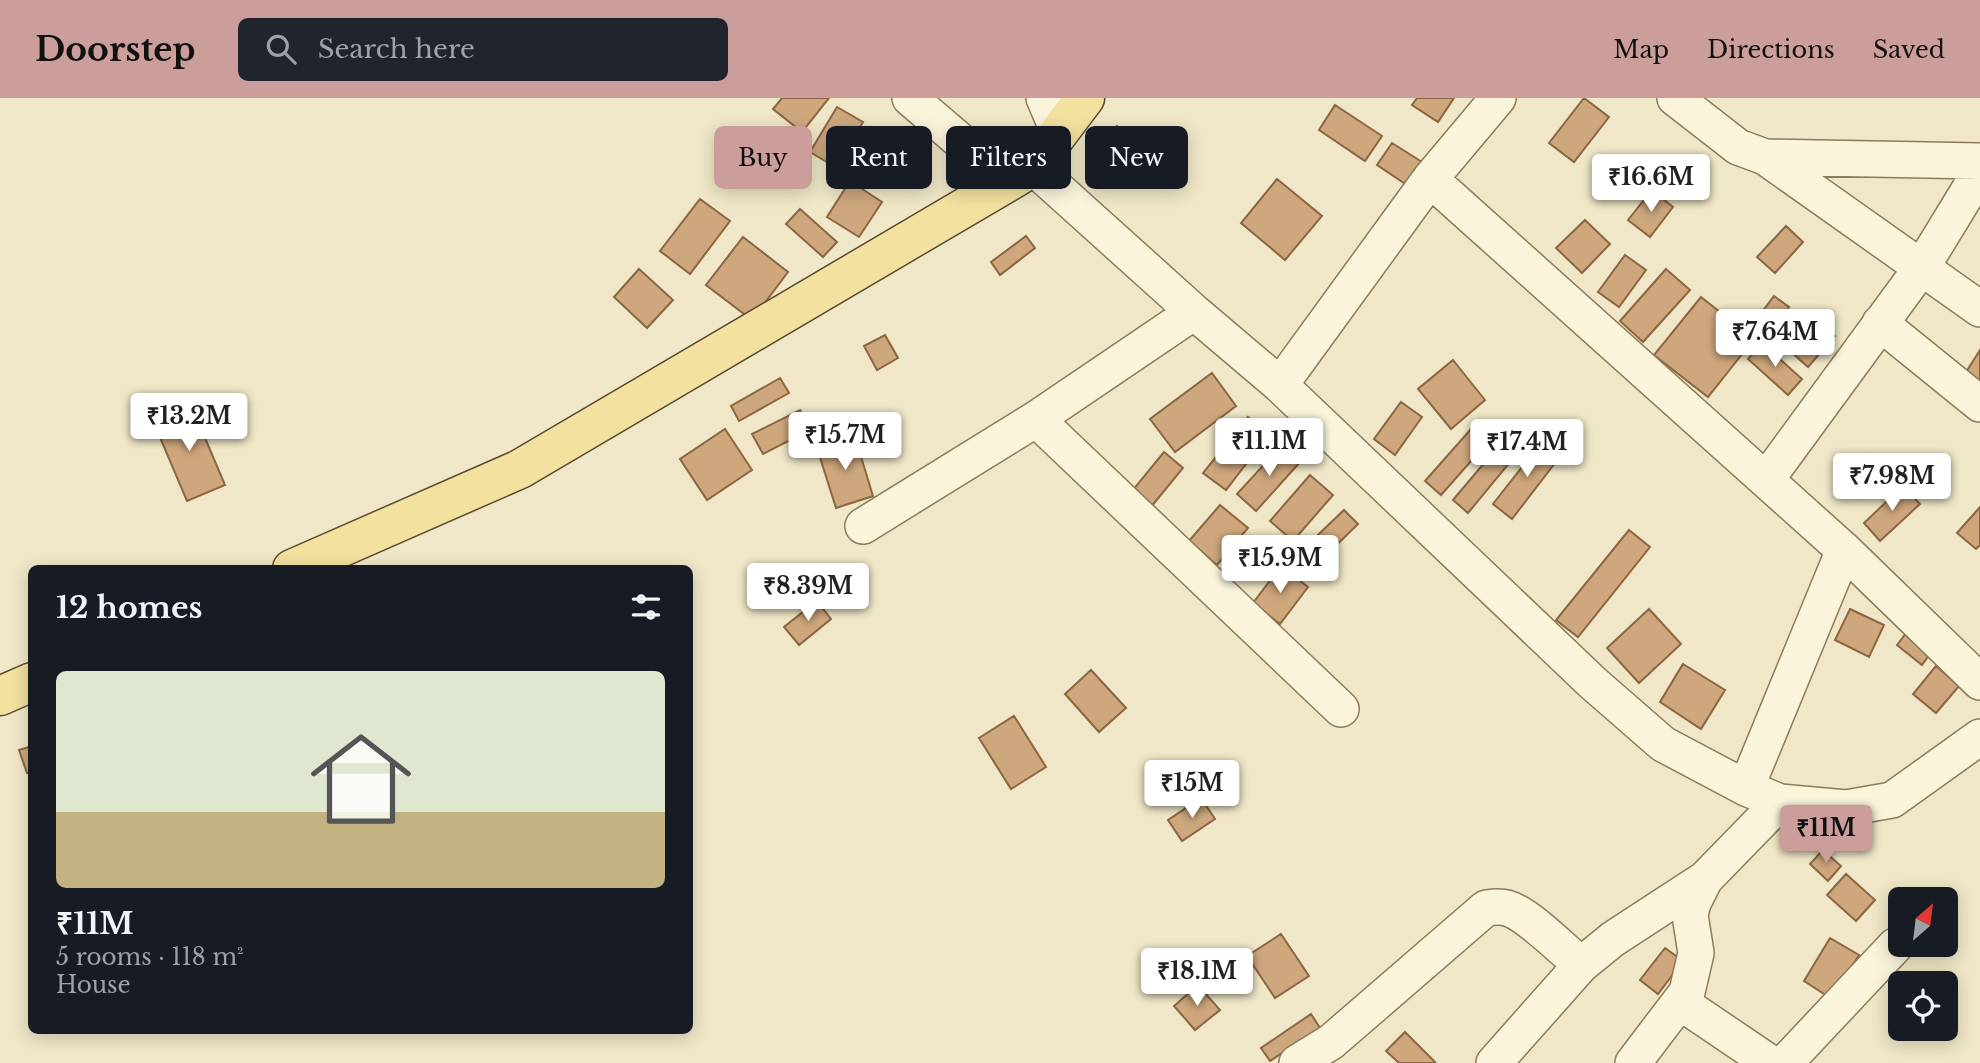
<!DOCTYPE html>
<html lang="en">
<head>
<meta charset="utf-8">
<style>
  :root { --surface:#171b24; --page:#20242c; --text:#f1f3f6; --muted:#9ea1a6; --accent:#cb9e9b }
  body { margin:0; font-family:"Libre Baskerville",serif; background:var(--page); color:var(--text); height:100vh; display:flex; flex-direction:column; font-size:26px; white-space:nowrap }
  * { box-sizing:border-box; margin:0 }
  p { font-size:23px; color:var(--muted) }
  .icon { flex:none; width:38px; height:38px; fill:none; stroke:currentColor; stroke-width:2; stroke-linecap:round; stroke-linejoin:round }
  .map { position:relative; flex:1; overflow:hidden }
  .side { position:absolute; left:28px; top:467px; width:665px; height:469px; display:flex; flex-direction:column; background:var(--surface); border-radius:10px; box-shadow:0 4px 18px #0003 }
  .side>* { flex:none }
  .banner { position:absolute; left:714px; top:28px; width:665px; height:63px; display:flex; gap:14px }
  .needle { width:46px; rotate:28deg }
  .fabs { position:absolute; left:1888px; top:789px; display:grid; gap:14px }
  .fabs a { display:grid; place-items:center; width:70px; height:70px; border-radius:10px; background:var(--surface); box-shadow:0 4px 18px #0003; font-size:35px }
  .price { position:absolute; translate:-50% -60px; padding:0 16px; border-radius:7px; background:#fff; color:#222; font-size:23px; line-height:46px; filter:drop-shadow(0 2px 4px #0008) }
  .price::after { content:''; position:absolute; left:50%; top:42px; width:21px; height:16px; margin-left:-10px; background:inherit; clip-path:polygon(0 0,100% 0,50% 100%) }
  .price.selected { background:var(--accent); color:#111 }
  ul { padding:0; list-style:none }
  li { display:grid; align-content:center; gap:14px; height:371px; padding:0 28px }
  li span { display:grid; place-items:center; height:217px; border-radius:10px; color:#555 }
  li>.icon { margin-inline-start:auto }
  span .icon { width:126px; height:126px; fill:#fffc; stroke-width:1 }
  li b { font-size:30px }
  h2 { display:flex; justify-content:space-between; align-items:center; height:84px; padding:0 28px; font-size:30px }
  .chip { padding:0 24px; border-radius:10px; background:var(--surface); box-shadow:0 4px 18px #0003; font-size:24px; line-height:63px }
  .chip.selected { background:var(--accent); color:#111 }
  header { display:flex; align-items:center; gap:42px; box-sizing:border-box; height:98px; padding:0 35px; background:var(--accent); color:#111 }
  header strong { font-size:33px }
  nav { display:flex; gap:38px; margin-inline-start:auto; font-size:24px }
  .search { width:490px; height:63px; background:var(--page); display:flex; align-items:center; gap:18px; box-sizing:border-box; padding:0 24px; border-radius:10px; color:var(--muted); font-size:26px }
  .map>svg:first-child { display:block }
  .building { fill:#cea77d; stroke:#8b6641; stroke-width:2 }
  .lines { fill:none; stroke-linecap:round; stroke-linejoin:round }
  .minor-casing { stroke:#8c7a5c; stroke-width:38 }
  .major-casing { stroke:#5a4830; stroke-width:41 }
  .minor { stroke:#faf4db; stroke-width:35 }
  .major { stroke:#f2e19f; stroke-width:38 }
</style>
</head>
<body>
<header>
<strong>Doorstep</strong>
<div class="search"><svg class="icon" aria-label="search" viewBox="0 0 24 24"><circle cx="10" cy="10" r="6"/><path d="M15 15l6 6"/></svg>Search here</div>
<nav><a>Map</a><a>Directions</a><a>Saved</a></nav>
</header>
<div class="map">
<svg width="1980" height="965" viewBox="0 0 1980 965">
  <rect width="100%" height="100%" fill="#efe7c7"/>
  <path class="building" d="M 782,0 L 829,0 L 802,34 L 773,11 Z
    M 1417,0 L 1454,0 L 1438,24 L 1412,7 Z
    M 1584,0 L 1609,19 L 1574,64 L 1549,45 Z
    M 1335,7 L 1382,38 L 1365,63 L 1319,32 Z
    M 837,9 L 863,24 L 835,69 L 810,54 Z
    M 1117,28 L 1133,43 L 1103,76 L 1088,62 Z
    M 878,31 L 920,62 L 903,85 L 861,54 Z
    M 1392,45 L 1422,64 L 1407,87 L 1377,67 Z
    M 1277,81 L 1322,118 L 1285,162 L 1241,125 Z
    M 850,83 L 882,104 L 859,139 L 827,119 Z
    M 1652,92 L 1673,109 L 1650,139 L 1628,122 Z
    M 700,101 L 730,123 L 690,176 L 660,153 Z
    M 800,111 L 837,144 L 823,159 L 786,126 Z
    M 1585,122 L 1610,146 L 1582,175 L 1556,150 Z
    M 1786,128 L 1803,144 L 1775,175 L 1757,159 Z
    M 1026,138 L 1035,150 L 1000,177 L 991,164 Z
    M 743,139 L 788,174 L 752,222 L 706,187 Z
    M 1625,157 L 1646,172 L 1619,209 L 1598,194 Z
    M 639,171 L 673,202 L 647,230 L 614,199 Z
    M 1666,171 L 1690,192 L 1643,244 L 1620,223 Z
    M 1774,198 L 1789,209 L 1767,237 L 1753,226 Z
    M 1701,199 L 1754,241 L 1708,299 L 1654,257 Z
    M 1806,213 L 1835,238 L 1808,269 L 1779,243 Z
    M 885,237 L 898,260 L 877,272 L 864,248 Z
    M 1762,245 L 1802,281 L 1788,297 L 1748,261 Z
    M 1980,252 L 1980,294 L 1961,282 Z
    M 1453,262 L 1485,302 L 1451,331 L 1418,291 Z
    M 1212,275 L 1236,308 L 1175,354 L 1150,321 Z
    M 780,280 L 789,295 L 739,323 L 731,308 Z
    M 1401,304 L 1422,319 L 1395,357 L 1374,341 Z
    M 191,307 L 225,387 L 187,403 L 153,323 Z
    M 800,312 L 810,332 L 763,356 L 752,336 Z
    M 1248,319 L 1269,336 L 1226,392 L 1203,375 Z
    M 1479,322 L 1495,336 L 1441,397 L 1425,383 Z
    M 725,331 L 752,372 L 707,402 L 680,361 Z
    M 855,339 L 873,398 L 836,410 L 817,350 Z
    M 1543,342 L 1562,356 L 1512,421 L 1493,406 Z
    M 1282,347 L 1301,363 L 1256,413 L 1237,396 Z
    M 1496,351 L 1511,363 L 1468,415 L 1453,402 Z
    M 1164,354 L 1183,370 L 1151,409 L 1132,393 Z
    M 1868,356 L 1886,371 L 1862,400 L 1843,385 Z
    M 1310,377 L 1333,397 L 1293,443 L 1270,423 Z
    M 1903,388 L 1920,406 L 1880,443 L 1864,425 Z
    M 1220,407 L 1248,430 L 1217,467 L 1189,443 Z
    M 1980,409 L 1980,447 L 1976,451 L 1957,435 Z
    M 1344,412 L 1358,426 L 1313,470 L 1298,456 Z
    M 1629,432 L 1650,449 L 1578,539 L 1556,522 Z
    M 1281,468 L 1308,489 L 1280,526 L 1253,505 Z
    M 817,503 L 831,521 L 799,547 L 784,529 Z
    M 1649,511 L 1681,546 L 1639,585 L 1607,550 Z
    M 1850,511 L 1884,527 L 1869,559 L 1835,542 Z
    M 1907,534 L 1932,553 L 1922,567 L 1897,547 Z
    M 1683,566 L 1725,592 L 1701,631 L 1660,604 Z
    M 1936,568 L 1959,588 L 1936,615 L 1913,596 Z
    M 1091,572 L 1126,610 L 1099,634 L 1065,596 Z
    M 1014,618 L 1046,669 L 1011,691 L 979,640 Z
    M 32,648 L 32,674 L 27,675 L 19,652 Z
    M 1201,700 L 1215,721 L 1182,743 L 1168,722 Z
    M 1823,752 L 1841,768 L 1828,783 L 1810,766 Z
    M 1846,776 L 1875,802 L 1856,823 L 1827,797 Z
    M 1281,836 L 1309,878 L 1275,900 L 1247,858 Z
    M 1830,840 L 1859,857 L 1832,901 L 1804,883 Z
    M 1665,850 L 1683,863 L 1658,896 L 1640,882 Z
    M 1198,887 L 1220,912 L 1195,932 L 1174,908 Z
    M 1311,916 L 1320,930 L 1270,963 L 1261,950 Z
    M 1405,934 L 1435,964 L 1434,965 L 1399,965 L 1386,953 Z"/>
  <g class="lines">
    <g class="minor-casing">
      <path id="minor" d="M 910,0 L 1008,84
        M 1044,0 L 1059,35
        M 1675,0 L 1738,49 L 1765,59 L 1980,63
        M 1765,59 L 1980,211
        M 1033,69 L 1194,214 L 1280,287 L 1593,585 L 1663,646 L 1746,690 L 1780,704 L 1846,710 L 1892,702 L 1980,639
        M 1430,81 L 1844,452 L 1980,584
        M 1880,225 L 1980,306
        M 1280,287 L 1430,81 L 1498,0
        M 1036,321 L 1341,611
        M 1766,382 L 1922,169 L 1980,74
        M 863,428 L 1036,321 L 1194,214
        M 1746,690 L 1844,452
        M 1680,904 L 1770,965
        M 1297,965 L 1331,944 L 1486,810 C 1493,809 1500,808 1507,810 C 1528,816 1563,852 1581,867
        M 1494,965 L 1581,867 L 1613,841 L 1705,781
        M 1633,965 L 1687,894 L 1696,855 L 1690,817 L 1693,805 L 1705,781 L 1780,704
        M 1785,965 L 1895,848"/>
    </g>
    <g class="major-casing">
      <path id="major" d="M 292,471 L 520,371 L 1008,84 L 1033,69 L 1085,0
        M 0,598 L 32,584"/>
    </g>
    <use href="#minor" class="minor"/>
    <use href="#major" class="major"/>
  </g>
</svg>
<div class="fabs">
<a><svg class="needle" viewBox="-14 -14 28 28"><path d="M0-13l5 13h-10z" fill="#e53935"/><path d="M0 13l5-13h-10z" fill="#9ea1a6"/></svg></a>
<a><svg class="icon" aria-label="locate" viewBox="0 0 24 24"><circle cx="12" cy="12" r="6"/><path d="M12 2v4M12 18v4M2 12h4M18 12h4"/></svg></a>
</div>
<b class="price" style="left:1651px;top:116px">₹16.6M</b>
<b class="price" style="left:1775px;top:271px">₹7.64M</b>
<b class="price" style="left:189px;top:355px">₹13.2M</b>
<b class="price" style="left:845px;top:374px">₹15.7M</b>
<b class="price" style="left:1269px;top:380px">₹11.1M</b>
<b class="price" style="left:1527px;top:381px">₹17.4M</b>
<b class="price" style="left:1892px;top:415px">₹7.98M</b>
<b class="price" style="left:1280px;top:497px">₹15.9M</b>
<b class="price" style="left:808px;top:525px">₹8.39M</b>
<b class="price" style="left:1192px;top:722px">₹15M</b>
<b class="price selected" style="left:1826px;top:767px">₹11M</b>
<b class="price" style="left:1197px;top:910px">₹18.1M</b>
<div class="banner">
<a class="chip selected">Buy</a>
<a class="chip">Rent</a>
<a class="chip">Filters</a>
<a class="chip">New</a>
</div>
<section class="side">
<h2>12 homes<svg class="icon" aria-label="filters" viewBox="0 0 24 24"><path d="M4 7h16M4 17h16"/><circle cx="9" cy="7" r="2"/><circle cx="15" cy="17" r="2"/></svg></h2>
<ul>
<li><span style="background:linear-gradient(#dfe7d0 65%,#c2b280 0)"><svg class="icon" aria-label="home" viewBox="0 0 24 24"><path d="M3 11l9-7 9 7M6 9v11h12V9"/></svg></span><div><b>₹11M</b><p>5 rooms · 118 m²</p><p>House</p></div></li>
</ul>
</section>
</div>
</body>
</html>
